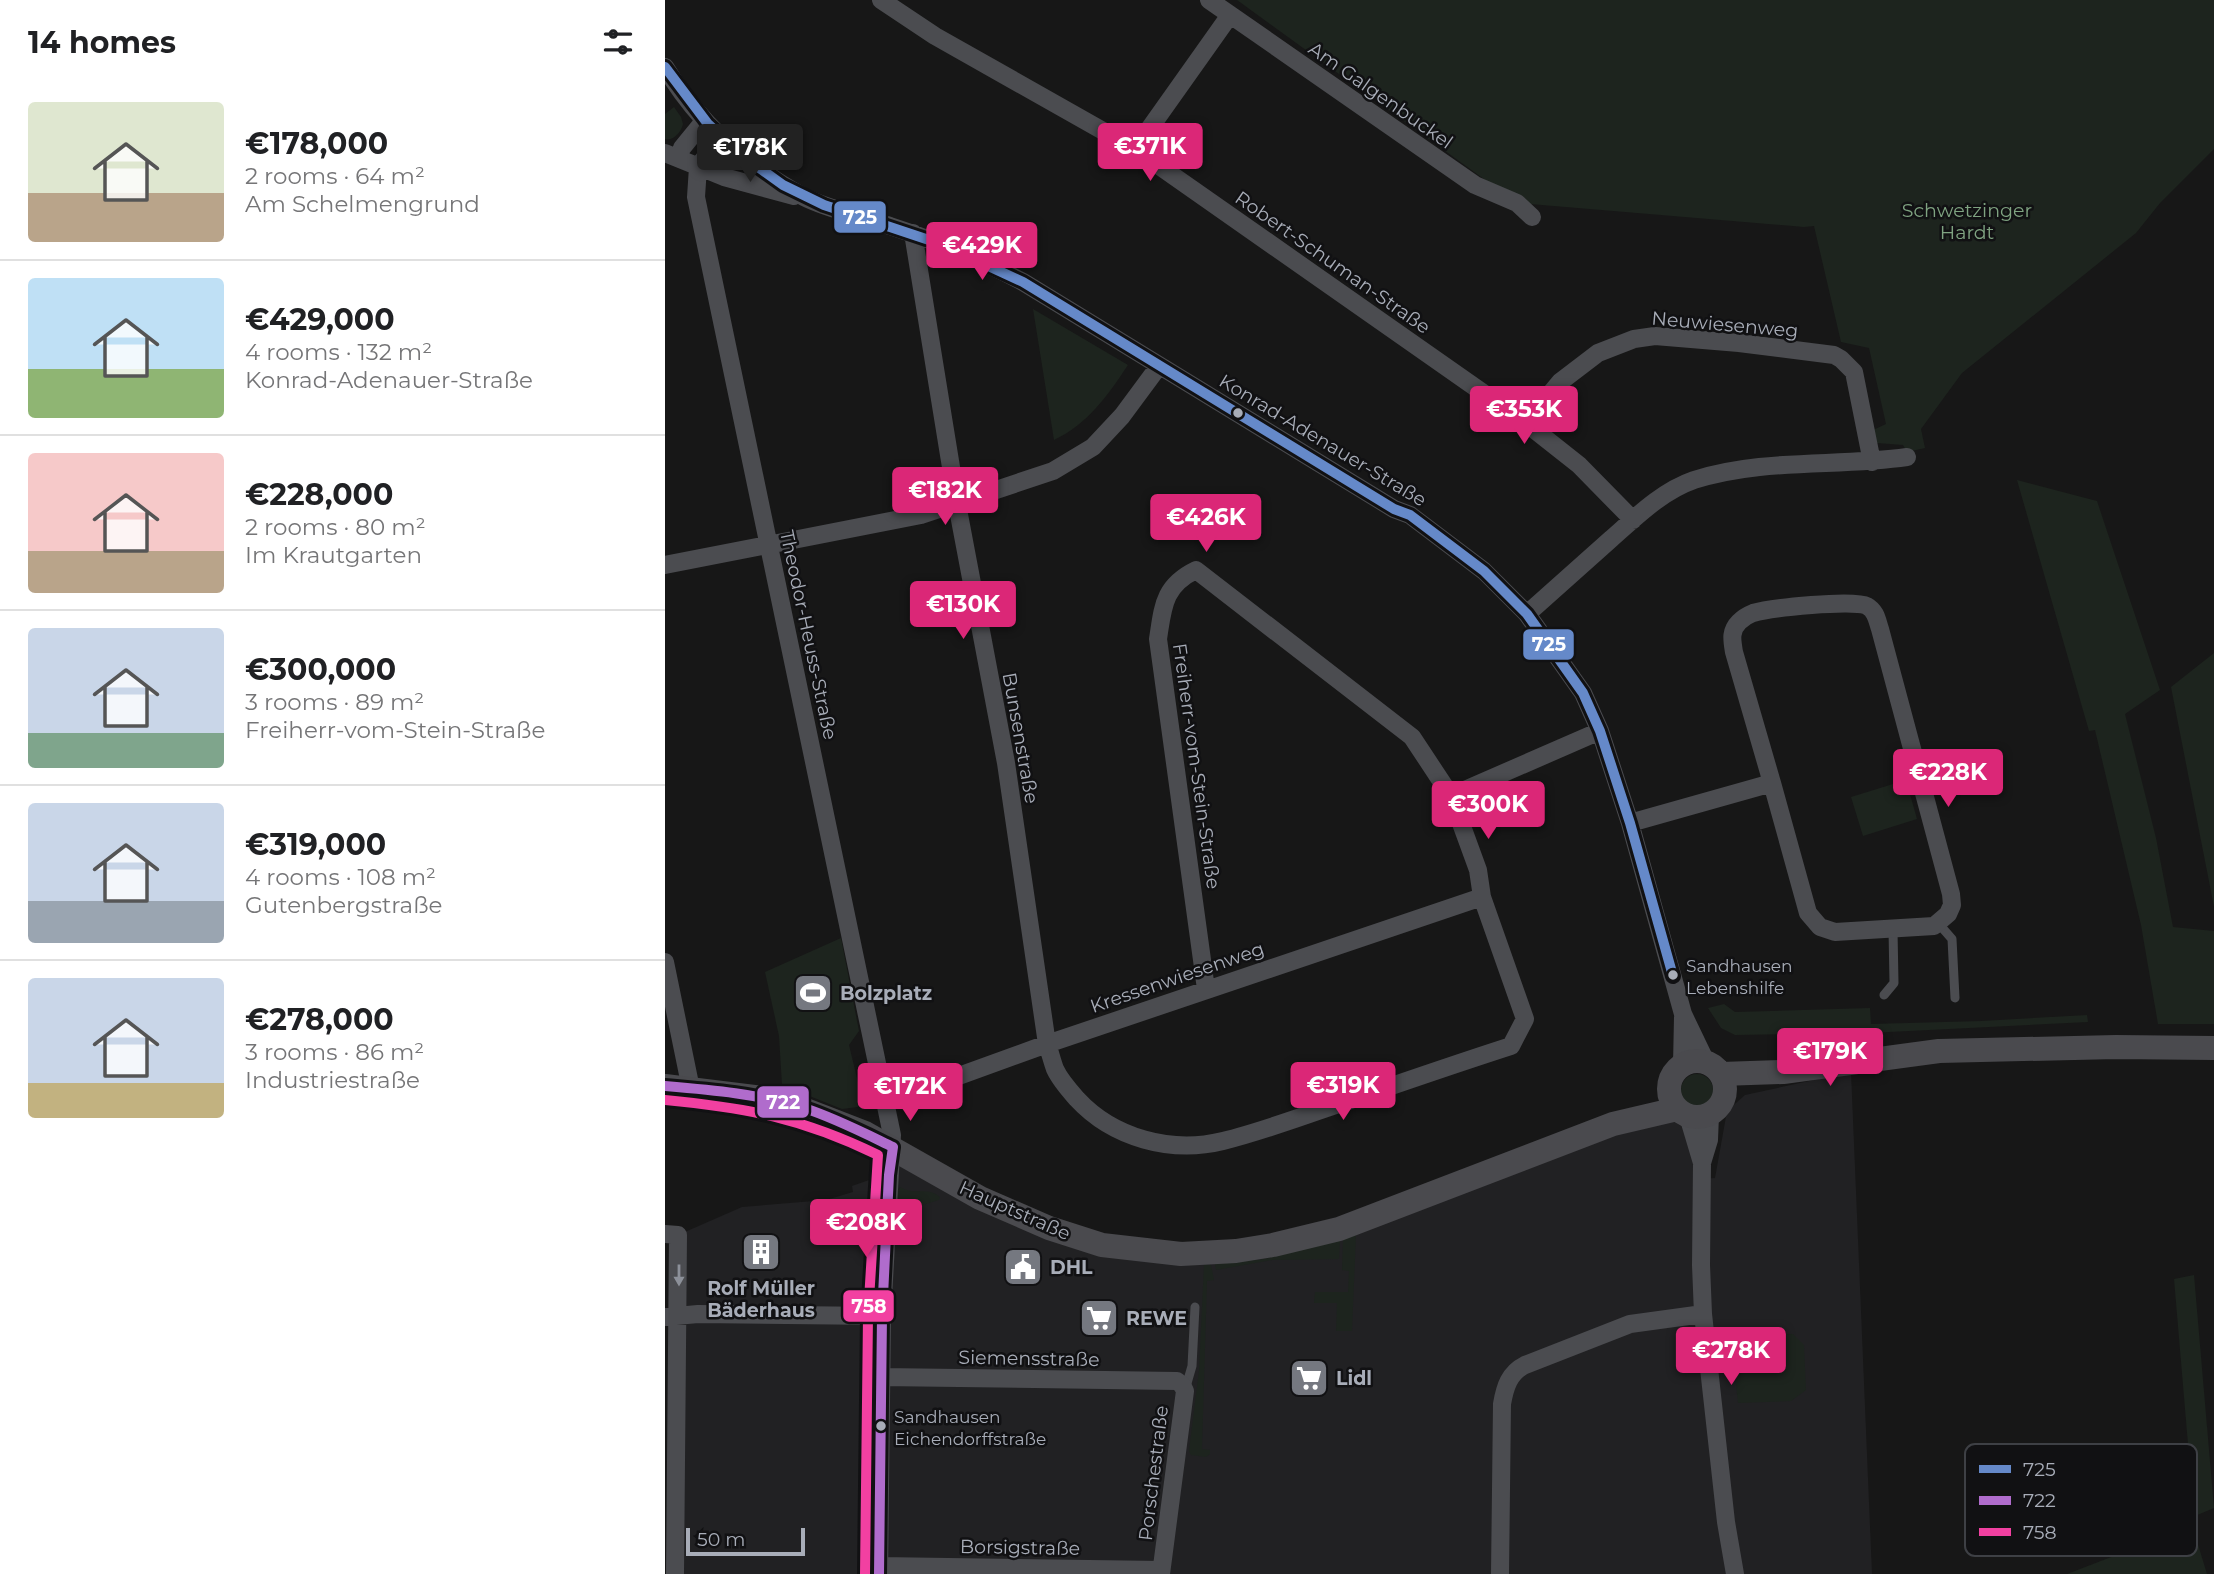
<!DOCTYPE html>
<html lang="en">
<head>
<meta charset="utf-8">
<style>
  :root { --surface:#fff; --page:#f6f6f6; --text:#202124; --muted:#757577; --line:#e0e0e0; --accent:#db2777 }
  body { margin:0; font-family:Montserrat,sans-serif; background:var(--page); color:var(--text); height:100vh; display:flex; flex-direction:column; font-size:26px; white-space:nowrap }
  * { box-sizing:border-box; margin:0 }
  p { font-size:23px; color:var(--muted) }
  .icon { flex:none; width:38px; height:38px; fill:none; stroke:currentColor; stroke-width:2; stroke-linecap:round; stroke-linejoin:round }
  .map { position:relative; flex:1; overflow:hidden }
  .side { display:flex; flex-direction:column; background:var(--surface); width:665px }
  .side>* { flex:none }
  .scale { position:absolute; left:21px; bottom:18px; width:119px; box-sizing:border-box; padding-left:7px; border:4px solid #a8adb8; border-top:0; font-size:19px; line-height:24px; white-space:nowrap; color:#a8adb8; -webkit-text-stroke:5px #111113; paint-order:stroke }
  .price { position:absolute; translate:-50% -60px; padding:0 16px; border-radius:7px; background:var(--accent); color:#fff; font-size:23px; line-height:46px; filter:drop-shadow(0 2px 4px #0008) }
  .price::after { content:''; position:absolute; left:50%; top:42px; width:21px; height:16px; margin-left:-10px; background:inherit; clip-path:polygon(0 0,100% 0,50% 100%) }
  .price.current { background:#222; color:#fff }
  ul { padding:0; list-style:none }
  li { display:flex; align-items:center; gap:21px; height:175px; padding:0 28px }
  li+li { border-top:2px solid var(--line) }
  li span { display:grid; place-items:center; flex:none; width:196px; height:140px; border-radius:7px; color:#555 }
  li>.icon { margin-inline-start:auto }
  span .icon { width:84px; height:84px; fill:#fffc; stroke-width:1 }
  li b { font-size:30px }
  h2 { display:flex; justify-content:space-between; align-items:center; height:84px; padding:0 28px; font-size:30px }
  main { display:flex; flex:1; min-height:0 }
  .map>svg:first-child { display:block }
  .built { fill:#212123 }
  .green { fill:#1d241e }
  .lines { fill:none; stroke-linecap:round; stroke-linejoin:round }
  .lane { stroke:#4b4c50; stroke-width:9 }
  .street { stroke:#4b4c50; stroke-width:18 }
  .secondary { stroke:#4a4a4e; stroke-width:24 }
  .bus-1-casing { stroke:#111113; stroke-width:16 }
  .bus-2-casing { stroke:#111113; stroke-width:16 }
  .bus-3-casing { stroke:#111113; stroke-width:16 }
  .bus-1 { stroke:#6589c9; stroke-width:10 }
  .bus-2 { stroke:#b06ccc; stroke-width:10 }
  .bus-3 { stroke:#f240a1; stroke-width:10 }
  .oneway { fill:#8c9099 }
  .bus-dot { fill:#a8adb8; stroke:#111113; stroke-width:2.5 }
  .labels { text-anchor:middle; stroke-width:5; stroke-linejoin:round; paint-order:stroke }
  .bus-label { font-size:17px; fill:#a8adb8; stroke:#111113; text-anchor:start }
  .street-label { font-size:19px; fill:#a8adb8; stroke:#111113 }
  .park-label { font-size:19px; fill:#7fa381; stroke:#111113 }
  .poi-label { font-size:19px; font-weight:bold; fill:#a8adb8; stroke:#111113; text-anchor:start }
  .key { fill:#111113; stroke:#3e4045; stroke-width:2 }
  .key-label { font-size:19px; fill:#a8adb8 }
  .line-badge { stroke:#111113; stroke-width:2.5 }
  .badge-label { font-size:19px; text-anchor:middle; font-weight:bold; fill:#fff }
</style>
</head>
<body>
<main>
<section class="side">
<h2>14 homes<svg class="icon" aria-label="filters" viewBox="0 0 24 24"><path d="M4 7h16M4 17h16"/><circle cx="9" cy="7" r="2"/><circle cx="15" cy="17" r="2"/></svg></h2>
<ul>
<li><span style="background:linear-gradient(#dfe7d0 65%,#b9a48a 0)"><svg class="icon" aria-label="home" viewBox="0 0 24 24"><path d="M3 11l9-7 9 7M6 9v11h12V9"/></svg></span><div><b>€178,000</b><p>2 rooms · 64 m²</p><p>Am Schelmengrund</p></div></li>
<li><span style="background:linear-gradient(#bfe0f5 65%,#8fb573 0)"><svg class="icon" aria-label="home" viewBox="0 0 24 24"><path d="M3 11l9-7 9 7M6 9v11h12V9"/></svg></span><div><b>€429,000</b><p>4 rooms · 132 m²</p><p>Konrad-Adenauer-Straße</p></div></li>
<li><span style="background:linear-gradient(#f6c9c9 70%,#b9a48a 0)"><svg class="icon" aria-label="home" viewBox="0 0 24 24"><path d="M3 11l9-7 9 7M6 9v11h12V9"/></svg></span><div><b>€228,000</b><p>2 rooms · 80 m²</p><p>Im Krautgarten</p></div></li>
<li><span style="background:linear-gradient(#c9d6e8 75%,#7fa58c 0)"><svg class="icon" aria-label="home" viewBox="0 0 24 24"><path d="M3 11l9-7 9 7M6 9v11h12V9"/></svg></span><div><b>€300,000</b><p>3 rooms · 89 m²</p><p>Freiherr-vom-Stein-Straße</p></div></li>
<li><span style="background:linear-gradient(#c9d6e8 70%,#9aa5b1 0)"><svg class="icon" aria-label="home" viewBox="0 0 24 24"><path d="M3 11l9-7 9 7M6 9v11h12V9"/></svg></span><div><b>€319,000</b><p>4 rooms · 108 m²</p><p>Gutenbergstraße</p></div></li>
<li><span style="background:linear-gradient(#c9d6e8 75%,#c2b280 0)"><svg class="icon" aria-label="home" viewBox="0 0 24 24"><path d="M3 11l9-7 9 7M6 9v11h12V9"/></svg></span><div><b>€278,000</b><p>3 rooms · 86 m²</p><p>Industriestraße</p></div></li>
</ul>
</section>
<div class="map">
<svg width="1549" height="1574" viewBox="0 0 1549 1574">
  <rect width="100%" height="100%" fill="#171717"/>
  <path class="built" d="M 1186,1072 L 1207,1574 L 10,1574 L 13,1235 L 77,1207 L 161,1200 L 188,1192 L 187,1186 L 210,1178 L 228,1185 L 228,1147 L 315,1198 L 458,1246 L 571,1251 L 1012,1109 L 1037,1179 L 1050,1178 L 1062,1111 L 1080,1095 Z"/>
  <path class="green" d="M 572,0 L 1549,0 L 1549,149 L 1495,203 L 1471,233 L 1297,373 L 1256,429 L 1260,448 L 1242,452 L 1238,445 L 1212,443 L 1208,430 L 1221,424 L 1204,348 L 1176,342 L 1149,226 L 1139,227 L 852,203 Z
    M 9,107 L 16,117 L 18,124 C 16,132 9,141 0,139 L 0,114 Z
    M 368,309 L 463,365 C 443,395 423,424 389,440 Z
    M 1352,480 L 1432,501 L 1495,690 L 1460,714 L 1491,838 L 1508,927 L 1549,931 L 1549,1024 L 1493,1024 L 1476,925 L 1430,730 L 1424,731 Z
    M 1549,653 L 1549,907 L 1506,687 Z
    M 1241,780 L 1252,819 L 1198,836 L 1186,797 Z
    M 176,938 L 194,1031 L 184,1045 L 197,1099 L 193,1107 L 177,1109 L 117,1085 L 114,1036 L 100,972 Z
    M 1059,1004 L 1070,1012 L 1205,1008 L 1206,1024 L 1316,1021 L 1422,1015 L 1423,1022 L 1204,1033 L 1070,1035 L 1056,1028 L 1043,1008 Z
    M1016 1090a16 16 0 1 1 32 0a16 16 0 1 1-32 0Z
    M 235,1187 C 249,1196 262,1186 275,1197 L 274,1200 L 251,1207 L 232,1229 L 228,1228 L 232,1191 Z
    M 691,1235 L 687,1331 L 671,1331 L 672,1303 L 649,1303 L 650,1292 L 683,1292 L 684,1271 L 677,1270 L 678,1239 Z
    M 675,1240 L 674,1259 L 607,1260 L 551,1270 L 550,1264 L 599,1259 Z
    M 539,1264 L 546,1265 L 549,1280 L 542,1281 L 537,1449 L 545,1450 L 545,1454 L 541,1457 L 526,1455 L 524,1451 L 534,1371 Z
    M 1529,1275 L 1549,1508 L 1530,1516 L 1528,1528 L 1542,1574 L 1402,1574 L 1527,1526 L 1529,1515 L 1509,1279 Z
    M 1128,1334 L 1139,1345 L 1141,1390 L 1126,1401 L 1073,1403 L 1066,1336 Z"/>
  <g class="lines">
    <path class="lane" d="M 1273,923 L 1287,939 L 1290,998
      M 1219,995 L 1229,983 L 1228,930
      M 520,1390 L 527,1366 L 530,1307"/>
    <path class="street" d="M 216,0 L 270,36 L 470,149 L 861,423 L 914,465 L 968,520
      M 544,0 L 810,185 L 852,203 L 867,217
      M 0,67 C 33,122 82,166 139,197 C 162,209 200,217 225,226 C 272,241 315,259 358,282 L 729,509 L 745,515 L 819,571 L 862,614 L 918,693 L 935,731 L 965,823 L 1018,1014 L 1041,1062
      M 55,137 L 33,167 L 31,197 L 227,1135 L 217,1316 L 214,1574
      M 470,149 L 565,15
      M 0,153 L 59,177 L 129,196
      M 14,158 L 17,148 L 39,121
      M 248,233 L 292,504 L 341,763 L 382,1044 C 385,1052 387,1061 390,1069 C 395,1080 404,1090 412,1099 C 448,1138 506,1154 558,1141 C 599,1131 640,1115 680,1102 C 735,1083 790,1064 846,1046 L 860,1019 L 817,897 L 813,870 L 786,796
      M 861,423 L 895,382 L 933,353 L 969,339 L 990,336 L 1074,343 L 1169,355 L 1176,359 L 1189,372 L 1207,462
      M 0,565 L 256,515 L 388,471 L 428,447 L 457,416 L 494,366
      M 862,614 C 890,589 918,564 946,539 C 971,517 997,491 1029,480 C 1098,458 1172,467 1242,457
      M 965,823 L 1107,783 L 1143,913 L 1155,927 L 1170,932 L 1269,926 L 1283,914 L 1287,905 L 1286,894 L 1215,629 C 1212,620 1211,611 1202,606 C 1189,599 1105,608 1088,613 C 1083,615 1078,618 1074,622 C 1065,631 1067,640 1069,652 L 1107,783
      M 0,962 L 26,1089
      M 541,989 L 493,639 C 498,607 498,586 531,570 L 747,737 L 786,796 L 935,731
      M 1017,1065 L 1018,1017
      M 222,1102 L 382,1044 L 817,897
      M 1045,1115 L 1044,1140 L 1037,1163 L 1036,1265 L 1038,1314 L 1061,1522 L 1070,1574
      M 1023,1116 L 1037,1163
      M 0,1234 L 13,1235 L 10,1574
      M 0,1317 L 33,1314 L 217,1316
      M 216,1377 L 512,1381 L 517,1385 L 520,1391 L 496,1574
      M 214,1566 L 496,1570
      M 835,1574 L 837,1404 C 840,1387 844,1373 860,1365 L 965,1324 L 1038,1314"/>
    <path class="secondary" d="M1004 1089a28 28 0 1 1 56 0a28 28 0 1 1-56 0Z
      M 1056,1074 L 1118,1072 L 1274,1051 L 1451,1047 L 1549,1048
      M 0,1086 L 98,1098 L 125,1104 L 200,1133 L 315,1198 L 384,1228 L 437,1245 L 516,1254 L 571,1251 L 608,1245 L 674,1229 L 948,1124 L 1012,1109"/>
    <g class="bus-1-casing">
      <path id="bus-1" d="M 0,67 L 43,124 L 79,157 L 118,185 L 159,205 L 276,244 L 358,282 L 729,509 L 745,515 L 819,571 L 862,614 L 918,693 L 935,731 L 965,823 L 1008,976"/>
    </g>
    <g class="bus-2-casing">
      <path id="bus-2" d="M 0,1086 C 47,1090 94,1094 139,1108 C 170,1118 199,1133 228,1147
        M 214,1574 L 217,1316 L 224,1175 L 228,1147"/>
    </g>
    <g class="bus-3-casing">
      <path id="bus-3" d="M 0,1100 C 83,1108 137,1118 213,1155 L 203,1316 L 200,1574"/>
    </g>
    <use href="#bus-1" class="bus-1"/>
    <use href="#bus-2" class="bus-2"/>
    <use href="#bus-3" class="bus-3"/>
  </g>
  <defs><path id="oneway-solid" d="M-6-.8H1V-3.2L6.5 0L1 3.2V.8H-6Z" transform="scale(1.75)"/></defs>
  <use class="oneway" href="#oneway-solid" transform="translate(14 1275) rotate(90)"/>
  <defs>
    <g id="stadium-square" transform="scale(2.0125)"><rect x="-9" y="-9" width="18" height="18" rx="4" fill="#757880" stroke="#111113"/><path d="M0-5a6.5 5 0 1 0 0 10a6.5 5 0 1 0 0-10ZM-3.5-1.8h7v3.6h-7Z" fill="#fff"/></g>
    <g id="building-square" transform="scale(2.0125)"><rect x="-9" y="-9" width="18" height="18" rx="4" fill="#757880" stroke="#111113"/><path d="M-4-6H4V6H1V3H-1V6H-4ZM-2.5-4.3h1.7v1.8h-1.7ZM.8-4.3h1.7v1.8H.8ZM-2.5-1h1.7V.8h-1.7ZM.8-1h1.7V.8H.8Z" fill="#fff"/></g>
    <g id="civic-square" transform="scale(2.0125)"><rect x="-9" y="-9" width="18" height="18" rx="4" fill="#757880" stroke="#111113"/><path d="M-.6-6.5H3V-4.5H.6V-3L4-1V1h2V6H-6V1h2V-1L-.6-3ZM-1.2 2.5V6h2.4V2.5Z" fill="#fff"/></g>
    <g id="supermarket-square" transform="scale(2.0125)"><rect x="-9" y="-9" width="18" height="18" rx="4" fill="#757880" stroke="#111113"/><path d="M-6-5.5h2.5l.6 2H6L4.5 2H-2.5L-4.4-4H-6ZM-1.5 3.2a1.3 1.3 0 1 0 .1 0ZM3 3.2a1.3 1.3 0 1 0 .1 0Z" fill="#fff"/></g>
  </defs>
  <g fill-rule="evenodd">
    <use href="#stadium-square" x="148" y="993"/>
    <use href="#building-square" x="96" y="1252"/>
    <use href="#civic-square" x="358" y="1267"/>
    <use href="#supermarket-square" x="434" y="1318"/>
    <use href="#supermarket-square" x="644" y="1378"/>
  </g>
  <g class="bus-dot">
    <circle cx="573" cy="413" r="6"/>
    <circle cx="1008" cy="975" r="6"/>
    <circle cx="216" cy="1426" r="6"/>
  </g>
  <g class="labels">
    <g class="bus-label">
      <text x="1021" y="972">Sandhausen<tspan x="1021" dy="22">Lebenshilfe</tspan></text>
      <text x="229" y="1423">Sandhausen<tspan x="229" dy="22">Eichendorffstraße</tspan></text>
    </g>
    <g class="street-label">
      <text transform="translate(716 95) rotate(35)" y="7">Am Galgenbuckel</text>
      <text transform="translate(668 262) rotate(35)" y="7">Robert-Schuman-Straße</text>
      <text transform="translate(1060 324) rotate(5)" y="7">Neuwiesenweg</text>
      <text transform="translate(658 440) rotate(31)" y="7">Konrad-Adenauer-Straße</text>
      <text transform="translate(144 635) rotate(78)" y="7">Theodor-Heuss-Straße</text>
      <text transform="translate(356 738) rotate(80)" y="7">Bunsenstraße</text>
      <text transform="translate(532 766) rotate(82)" y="7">Freiherr-vom-Stein-Straße</text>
      <text transform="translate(512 977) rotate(-19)" y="7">Kressenwiesenweg</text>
      <text transform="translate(350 1210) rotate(24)" y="7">Hauptstraße</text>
      <text transform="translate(364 1358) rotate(1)" y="7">Siemensstraße</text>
      <text transform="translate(488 1473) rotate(-83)" y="7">Porschestraße</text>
      <text transform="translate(355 1547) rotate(1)" y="7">Borsigstraße</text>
    </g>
    <g class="park-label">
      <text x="1302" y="217">Schwetzinger<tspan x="1302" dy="22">Hardt</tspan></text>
    </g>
    <g class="poi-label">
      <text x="175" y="1000">Bolzplatz</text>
      <text x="385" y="1274">DHL</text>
      <text x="96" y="1295" text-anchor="middle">Rolf Müller<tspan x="96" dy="22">Bäderhaus</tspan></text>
      <text x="461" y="1325">REWE</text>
      <text x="671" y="1385">Lidl</text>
    </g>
  </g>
  <rect x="1300" y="1444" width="232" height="112" rx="10" class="key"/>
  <rect x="1314" y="1465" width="32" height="8" fill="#6589c9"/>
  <rect x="1314" y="1496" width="32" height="9" fill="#b06ccc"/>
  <rect x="1314" y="1528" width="32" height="8" fill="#f240a1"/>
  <g class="key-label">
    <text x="1358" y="1476">725</text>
    <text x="1358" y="1507">722</text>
    <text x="1358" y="1539">758</text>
  </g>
  <g class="line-badge">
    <rect x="168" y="200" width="54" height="34" rx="7" fill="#6589c9"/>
    <rect x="857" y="628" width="53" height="33" rx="7" fill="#6589c9"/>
    <rect x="91" y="1085" width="54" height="34" rx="7" fill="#b06ccc"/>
    <rect x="177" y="1289" width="53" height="34" rx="7" fill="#f240a1"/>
  </g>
  <g class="badge-label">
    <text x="195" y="224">725</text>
    <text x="884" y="651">725</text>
    <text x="118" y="1109">722</text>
    <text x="204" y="1313">758</text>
  </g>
</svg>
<div class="scale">50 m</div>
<b class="price" style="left:485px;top:183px">€371K</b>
<b class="price current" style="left:85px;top:184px">€178K</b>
<b class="price" style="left:317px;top:282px">€429K</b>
<b class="price" style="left:859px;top:446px">€353K</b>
<b class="price" style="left:280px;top:527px">€182K</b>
<b class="price" style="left:541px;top:554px">€426K</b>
<b class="price" style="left:298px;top:641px">€130K</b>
<b class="price" style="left:1283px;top:809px">€228K</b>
<b class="price" style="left:823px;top:841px">€300K</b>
<b class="price" style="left:1165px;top:1088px">€179K</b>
<b class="price" style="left:678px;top:1122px">€319K</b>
<b class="price" style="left:245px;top:1123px">€172K</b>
<b class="price" style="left:201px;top:1259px">€208K</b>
<b class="price" style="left:1066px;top:1387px">€278K</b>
</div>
</main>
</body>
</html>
